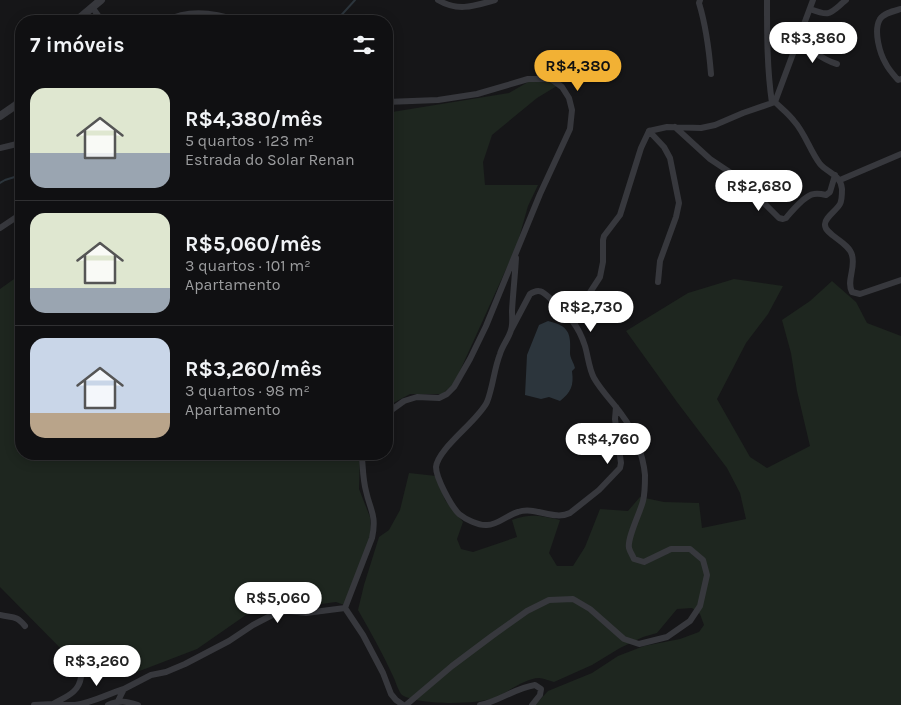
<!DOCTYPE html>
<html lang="pt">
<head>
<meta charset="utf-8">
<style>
  :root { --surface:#101012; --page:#19191b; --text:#f1f3f6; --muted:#9c9d9f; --line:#303032; --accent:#f2b134 }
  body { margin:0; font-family:Karla,sans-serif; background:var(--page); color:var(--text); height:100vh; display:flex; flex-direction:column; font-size:19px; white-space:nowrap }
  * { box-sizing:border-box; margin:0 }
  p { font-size:16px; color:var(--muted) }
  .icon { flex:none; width:28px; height:28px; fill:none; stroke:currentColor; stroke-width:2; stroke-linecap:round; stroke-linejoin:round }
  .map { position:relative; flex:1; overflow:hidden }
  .sheet { position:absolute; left:15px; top:15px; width:378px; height:445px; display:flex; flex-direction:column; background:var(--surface); border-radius:20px; box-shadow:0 2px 12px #0003,0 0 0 1px var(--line) }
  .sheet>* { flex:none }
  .price { position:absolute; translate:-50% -42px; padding:0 11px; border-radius:18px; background:#fff; color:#222; font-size:16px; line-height:32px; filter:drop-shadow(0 1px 2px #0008) }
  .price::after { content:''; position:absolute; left:50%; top:30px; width:15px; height:11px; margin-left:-8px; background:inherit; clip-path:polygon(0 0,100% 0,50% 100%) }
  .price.selected { background:var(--accent); color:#111 }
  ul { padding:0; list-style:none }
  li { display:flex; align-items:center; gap:15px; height:125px; padding:0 15px }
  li+li { border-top:1px solid var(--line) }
  li span { display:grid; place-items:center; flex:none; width:140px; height:100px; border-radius:15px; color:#555 }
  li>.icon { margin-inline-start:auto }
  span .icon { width:60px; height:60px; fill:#fffc; stroke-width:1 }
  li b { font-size:21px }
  h2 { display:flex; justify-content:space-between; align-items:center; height:60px; padding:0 15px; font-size:21px }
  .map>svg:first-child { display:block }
  .green { fill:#1e261f }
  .water { fill:#2c353c }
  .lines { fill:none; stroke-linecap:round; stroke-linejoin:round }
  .stream { stroke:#2c353c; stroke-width:2 }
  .minor { stroke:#37383d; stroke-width:6 }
  .tertiary { stroke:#37383d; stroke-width:8 }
</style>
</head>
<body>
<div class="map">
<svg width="901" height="705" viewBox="0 0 901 705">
  <rect width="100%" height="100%" fill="#161618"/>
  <path class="green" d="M 571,64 L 588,67 L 537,98 L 492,135 L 483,162 L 485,185 L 538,185 L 528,206 L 517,245 L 454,384 L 442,394 L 410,394 L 386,407 L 386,113 L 509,93 L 528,82 Z
    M 21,274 L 21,454 L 360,454 L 359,489 L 370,517 L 371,536 L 344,605 L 336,602 L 306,606 L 272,597 L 197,649 L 137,672 L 72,660 L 0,587 L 0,289 Z
    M 734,279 L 783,286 L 768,314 L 746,343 L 717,399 L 750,457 L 767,468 L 810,446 L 797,391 L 791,353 L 782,320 L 810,301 L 832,281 L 856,302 L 867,323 L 901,336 L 901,705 L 535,705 L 548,691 L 592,673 L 618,656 L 644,646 L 680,639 L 699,632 L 704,625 L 700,614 L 692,608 L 677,609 L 657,633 L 643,637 L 620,648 L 592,665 L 554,682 C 550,681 543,678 539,678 C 525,678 507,693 494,698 C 474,705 418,705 402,695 C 398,691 395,679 392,674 C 382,652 370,631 358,610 L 364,585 L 379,537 L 389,530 L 400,510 L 409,473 L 436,476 L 445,500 L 463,522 L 457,539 L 461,549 L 473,552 L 517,537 L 512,520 C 531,513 541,516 560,520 L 549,553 L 557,566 L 573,566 L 585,547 L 600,509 L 628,511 L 640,497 L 664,502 L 699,503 L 702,528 L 746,519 L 740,493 L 727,468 L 677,402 L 626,331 L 688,293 Z"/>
  <path class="water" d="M 548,321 C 569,326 571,333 570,353 C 570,358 574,363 575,368 L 572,371 C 574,386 571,392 560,401 L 549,397 L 541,399 L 525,395 L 527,355 L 539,325 Z"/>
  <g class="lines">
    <path class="stream" d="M 336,21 L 355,0
      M 0,183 L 5,180 L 21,175"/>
    <path class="minor" d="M 438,0 C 458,12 474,6 495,0
      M 700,0 L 699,3 C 706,26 709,49 711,74
      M 767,0 C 767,35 767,69 772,103
      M 92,7 L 102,21
      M 810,9 C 831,17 829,14 846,0
      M 901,9 C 894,11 884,13 880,19 C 873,31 880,54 886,64 C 889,70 894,75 898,80 L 901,79
      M 166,21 C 188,9 216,13 239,21
      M 276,21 L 285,17 L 288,21
      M 313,21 L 316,19
      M 798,42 C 811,49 822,60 837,64
      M 386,102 L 438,100 L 477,94 L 528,79 L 551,79 L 562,87 L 569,98 L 572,110 L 570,129 L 540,194 L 486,326 L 470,359 L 454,387 L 447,394 L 439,398 L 417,397 L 404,401 L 386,414
      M 775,102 C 781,108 789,114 794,121 C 805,133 810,151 820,164 C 828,173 841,175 842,189 C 842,193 842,200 840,204 C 837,210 824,218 825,225 C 825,235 849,242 852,255 C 856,268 846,281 852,292 L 860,294 L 901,280
      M 675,127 L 710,159 L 740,179 L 779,218 L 783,219 L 786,218 C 792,211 805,195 814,194 C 818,193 822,194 826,195 L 830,192 L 835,175
      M 649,131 L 664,147 L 670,158 L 679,203 L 676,217 L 660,261 L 658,282
      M 0,148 L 21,143
      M 840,180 L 901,154
      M 0,228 L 21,214
      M 516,258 C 515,276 513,293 512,311 C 512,317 513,324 511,330 C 509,338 502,346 500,354 C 494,369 493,387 487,402 C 478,421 438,448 436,467 C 436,478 451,506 459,514 C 465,519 479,526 487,525 C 498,525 507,515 518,512 C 535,506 554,521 570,513 L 599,490 L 620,468 L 621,463 L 615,419 L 616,407
      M 575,323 L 589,294 L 600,277 L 603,262 L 603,240 L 604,236 L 620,215 L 641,148 L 649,131 L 667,127 L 701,128 L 715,125 L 743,113 L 775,102 L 813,0
      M 345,608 L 372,538 C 377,515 370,510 366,491 C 363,480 363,469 362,458 L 363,454
      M 0,615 C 13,618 16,615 25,626
      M 118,701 L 124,689 L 151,675 L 166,672 L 185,664 L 229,641 L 253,625 L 276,613 L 288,611 L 306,613 L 345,608 L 363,635 L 383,673 L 391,694 L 396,700 L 403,705
      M 53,704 C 65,697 79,693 81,677
      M 34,705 L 53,704 L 74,705
      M 75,705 C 92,703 107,694 124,689
      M 108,705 C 120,700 126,701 138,705
      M 406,705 L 452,666 L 492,636 L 527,611 L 549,600 L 573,599 L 590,609 L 624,639 L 639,644 L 667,637 L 690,621 L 700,606 L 707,575 L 703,560 L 690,549 L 671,549 L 644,562 L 634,559 C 633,556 630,552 629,548 C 627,538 640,513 643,501 C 645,493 645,482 645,475 C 643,454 634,431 622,415 C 613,402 602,392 594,378 C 589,369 588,356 585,346 C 578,324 568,315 552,300 C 544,293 540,287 530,294 L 511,330
      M 480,705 C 500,701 515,688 535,685 L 541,689 L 540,695 L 532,705"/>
    <path class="tertiary" d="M 76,21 L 101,0
      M 0,116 L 16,105 L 21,99"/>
  </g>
</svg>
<b class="price" style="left:813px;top:64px">R$3,860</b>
<b class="price selected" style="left:578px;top:92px">R$4,380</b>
<b class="price" style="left:759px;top:212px">R$2,680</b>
<b class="price" style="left:591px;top:333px">R$2,730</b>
<b class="price" style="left:608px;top:465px">R$4,760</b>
<b class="price" style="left:278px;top:624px">R$5,060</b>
<b class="price" style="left:97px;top:687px">R$3,260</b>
<section class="sheet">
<h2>7 imóveis<svg class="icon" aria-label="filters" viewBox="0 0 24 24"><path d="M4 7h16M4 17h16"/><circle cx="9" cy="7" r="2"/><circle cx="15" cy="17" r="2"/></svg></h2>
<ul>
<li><span style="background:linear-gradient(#dfe7d0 65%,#9aa5b1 0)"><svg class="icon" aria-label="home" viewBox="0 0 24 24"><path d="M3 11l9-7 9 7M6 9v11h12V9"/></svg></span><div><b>R$4,380/mês</b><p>5 quartos · 123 m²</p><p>Estrada do Solar Renan</p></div></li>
<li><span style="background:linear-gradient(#dfe7d0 75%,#9aa5b1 0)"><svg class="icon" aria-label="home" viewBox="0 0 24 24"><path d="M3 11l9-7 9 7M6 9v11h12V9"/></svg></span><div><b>R$5,060/mês</b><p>3 quartos · 101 m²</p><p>Apartamento</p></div></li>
<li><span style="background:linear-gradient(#c9d6e8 75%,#b9a48a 0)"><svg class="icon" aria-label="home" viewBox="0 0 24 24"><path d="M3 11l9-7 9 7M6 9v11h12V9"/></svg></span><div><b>R$3,260/mês</b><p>3 quartos · 98 m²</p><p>Apartamento</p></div></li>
</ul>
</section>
</div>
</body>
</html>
